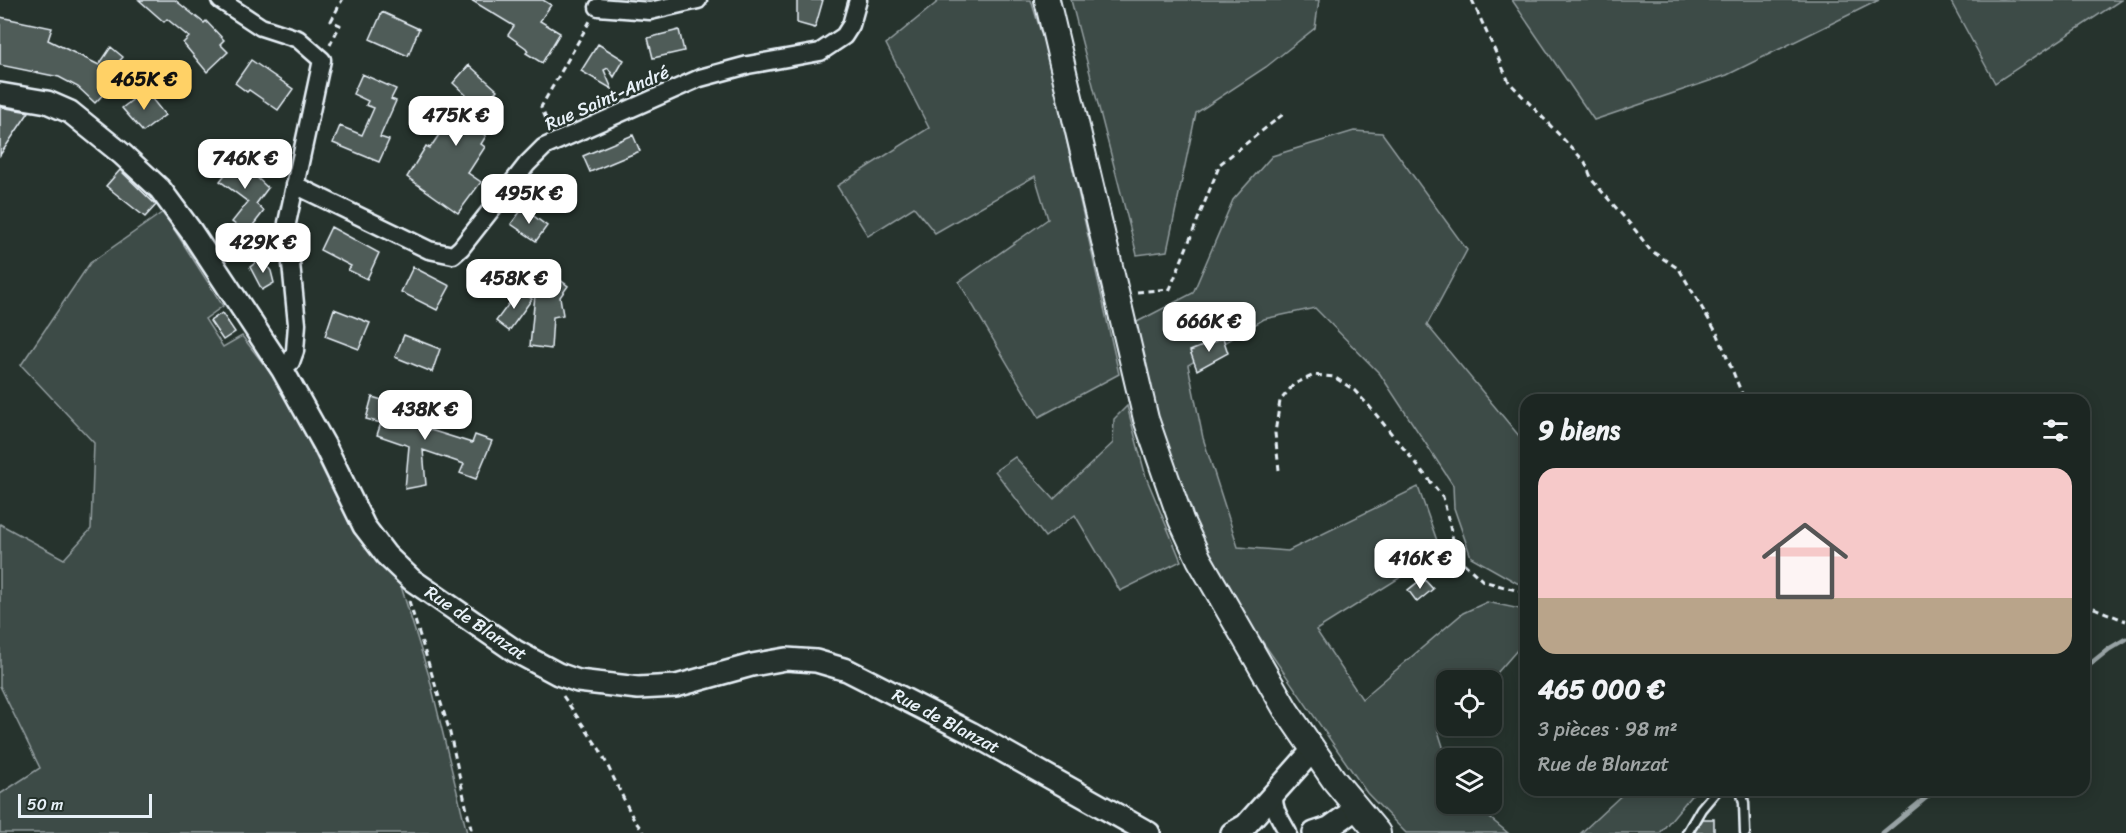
<!DOCTYPE html>
<html lang="fr">
<head>
<meta charset="utf-8">
<style>
  :root { --surface:#1c2622; --page:#29322f; --text:#f1f3f6; --muted:#a0a5a5; --line:#3a4340; --accent:#ffd166 }
  body { margin:0; font-family:Sriracha,sans-serif; background:var(--page); color:var(--text); height:100vh; display:flex; flex-direction:column; font-size:22px; white-space:nowrap }
  * { box-sizing:border-box; margin:0 }
  p { font-size:20px; color:var(--muted) }
  .icon { flex:none; width:33px; height:33px; fill:none; stroke:currentColor; stroke-width:2; stroke-linecap:round; stroke-linejoin:round }
  .map { position:relative; flex:1; overflow:hidden }
  .panel { position:absolute; left:1520px; top:394px; width:570px; height:402px; display:flex; flex-direction:column; background:var(--surface); border-radius:18px; box-shadow:0 3px 15px #0003,0 0 0 2px var(--line) }
  .panel>* { flex:none }
  .tools { position:absolute; left:1436px; top:670px; display:grid; gap:12px }
  .tools a { display:grid; place-items:center; width:66px; height:66px; border-radius:12px; background:var(--surface); box-shadow:0 3px 15px #0003,0 0 0 2px var(--line); font-size:30px }
  .scale { position:absolute; left:18px; bottom:15px; width:134px; box-sizing:border-box; padding-left:6px; border:3px solid #e8f1f8; border-top:0; font-size:16px; line-height:21px; white-space:nowrap; color:#e8f1f8; -webkit-text-stroke:4px #26332d; paint-order:stroke }
  .price { position:absolute; translate:-50% -51px; padding:0 14px; border-radius:12px; background:#fff; color:#222; font-size:20px; line-height:39px; filter:drop-shadow(0 2px 3px #0008) }
  .price::after { content:''; position:absolute; left:50%; top:36px; width:18px; height:14px; margin-left:-9px; background:inherit; clip-path:polygon(0 0,100% 0,50% 100%) }
  .price.active { background:var(--accent); color:#111 }
  ul { padding:0; list-style:none }
  li { display:grid; align-content:center; gap:12px; height:318px; padding:0 18px }
  li+li { border-top:2px solid var(--line) }
  li span { display:grid; place-items:center; height:186px; border-radius:18px; color:#555 }
  li>.icon { margin-inline-start:auto }
  span .icon { width:108px; height:108px; fill:#fffc; stroke-width:1 }
  li b { font-size:26px }
  h2 { display:flex; justify-content:space-between; align-items:center; height:72px; padding:0 18px; font-size:26px }
  .map>svg:first-child { display:block }
  .green { fill:#3e4b47; stroke:#939ea0; stroke-width:1.5 }
  .lines { fill:none; stroke-linecap:round; stroke-linejoin:round }
  .stream { stroke:#98a3a5; stroke-width:5 }
  .building { fill:#505c59; stroke:#e8f1f8; stroke-width:1.5 }
  .service-casing { stroke:#e8f1f8; stroke-width:13 }
  .minor-casing { stroke:#e8f1f8; stroke-width:21 }
  .tertiary-casing { stroke:#e8f1f8; stroke-width:26 }
  .secondary-casing { stroke:#e8f1f8; stroke-width:28 }
  .path { stroke:#e8f1f8; stroke-width:3; stroke-dasharray:6 4.5; stroke-linecap:butt }
  .service { stroke:#26332d; stroke-width:8 }
  .minor { stroke:#26332d; stroke-width:16 }
  .tertiary { stroke:#26332d; stroke-width:21 }
  .secondary { stroke:#26332d; stroke-width:24 }
  .labels { text-anchor:middle; stroke-width:5; stroke-linejoin:round; paint-order:stroke }
  .street-label { font-size:18px; fill:#e8f1f8; stroke:#26332d }
</style>
</head>
<body>
<div class="map">
<svg width="2126" height="833" viewBox="0 0 2126 833">
  <rect width="100%" height="100%" fill="#26332d"/>
  <filter id="ink" filterUnits="userSpaceOnUse"><feTurbulence type="fractalNoise" baseFrequency=".0167" numOctaves="2"/><feDisplacementMap in="SourceGraphic" scale="12" xChannelSelector="R" yChannelSelector="G"/><feConvolveMatrix kernelMatrix="1 2 1 2 8 2 1 2 1" color-interpolation-filters="sRGB"/></filter>
  <g filter="url(#ink)">
    <path class="green" d="M 940,0 L 1031,0 L 1046,49 L 1119,374 L 1039,417 L 959,282 L 1048,219 L 1035,176 L 935,233 L 914,207 L 868,236 L 837,186 L 929,128 L 886,44 Z
      M 1071,0 L 1319,0 L 1315,28 L 1266,67 L 1196,113 L 1167,251 L 1137,255 Z
      M 1512,0 L 1879,0 L 1727,75 L 1594,120 Z
      M 1950,0 L 2121,0 L 1995,83 Z
      M 1354,131 L 1382,133 L 1467,250 L 1427,325 L 1525,443 L 1525,584 L 1517,583 L 1471,557 L 1454,508 L 1453,485 L 1380,374 L 1315,308 L 1264,319 L 1188,365 L 1203,438 L 1238,547 L 1288,551 L 1418,487 L 1441,552 L 1316,630 L 1362,699 L 1463,613 L 1487,602 L 1525,610 L 1525,641 L 1490,681 L 1446,681 L 1446,724 L 1438,731 L 1447,759 L 1446,804 L 1473,804 L 1508,833 L 1406,833 L 1367,793 L 1229,593 L 1191,522 L 1152,402 L 1135,323 L 1193,293 L 1233,200 L 1272,156 Z
      M 163,212 L 223,306 L 205,319 L 223,347 L 242,336 L 282,388 L 354,533 L 400,583 L 429,676 L 467,833 L 0,833 L 0,794 L 40,768 L 0,686 L 0,524 L 64,559 L 91,529 L 94,443 L 21,365 L 90,263 Z
      M 1127,406 L 1146,477 L 1181,561 L 1120,591 L 1075,515 L 1045,537 L 995,471 L 1015,457 L 1054,499 L 1113,443 L 1114,419 Z
      M 1626,791 L 1626,790 L 1695,791 L 1660,833 L 1581,833 Z"/>
    <g class="lines">
      <path class="stream" d="M 2084,669 L 2109,649 L 2126,639
        M 1883,833 L 1935,790"/>
    </g>
    <path class="building" d="M 139,0 L 175,0 L 204,23 L 206,21 L 224,40 L 220,44 L 228,52 L 207,72 L 183,43 L 189,37 L 167,19 L 164,22 Z
      M 471,0 L 543,0 L 551,5 L 540,21 L 560,33 L 542,63 L 526,53 L 528,51 L 526,48 L 508,35 L 514,26 Z
      M 797,0 L 823,0 L 815,28 L 797,23 Z
      M 382,12 L 419,29 L 408,56 L 370,39 Z
      M 0,17 L 52,28 L 48,40 L 99,65 L 111,47 L 123,57 L 109,73 L 117,80 L 95,103 L 78,87 L 59,77 L 0,65 Z
      M 679,30 L 684,51 L 653,58 L 648,38 Z
      M 598,44 L 624,60 L 614,77 L 608,68 L 604,70 L 612,89 L 581,71 Z
      M 251,60 L 293,89 L 278,110 L 249,90 L 247,92 L 235,83 Z
      M 469,65 L 497,90 L 468,122 L 486,136 L 481,144 L 485,147 L 468,173 L 481,182 L 458,213 L 407,177 L 426,146 L 430,148 L 466,95 L 453,83 Z
      M 362,74 L 396,89 L 391,99 L 396,101 L 380,137 L 389,140 L 379,162 L 333,143 L 340,126 L 362,135 L 374,108 L 366,105 L 368,101 L 353,94 Z
      M 145,90 L 165,115 L 143,132 L 122,108 Z
      M 0,107 L 29,112 L 0,155 Z
      M 633,135 L 640,151 L 590,172 L 583,156 Z
      M 231,152 L 254,166 L 250,171 L 268,188 L 256,204 L 264,211 L 247,233 L 232,222 L 248,202 L 220,181 L 230,168 L 224,163 Z
      M 120,170 L 156,205 L 145,217 L 106,186 Z
      M 523,208 L 547,226 L 536,241 L 511,224 Z
      M 331,227 L 379,253 L 367,279 L 348,270 L 351,266 L 320,250 Z
      M 262,258 L 271,271 L 274,283 L 262,290 L 250,267 Z
      M 413,267 L 450,286 L 437,310 L 401,292 Z
      M 551,273 L 568,286 L 560,297 L 563,315 L 553,317 L 551,349 L 530,346 L 535,295 Z
      M 519,290 L 532,299 L 509,331 L 496,321 Z
      M 334,309 L 370,323 L 359,349 L 325,336 Z
      M 222,313 L 235,332 L 223,340 L 210,321 Z
      M 404,335 L 440,349 L 432,372 L 395,357 Z
      M 1223,338 L 1228,353 L 1197,370 L 1190,351 Z
      M 372,397 L 429,414 L 424,428 L 472,443 L 475,435 L 492,441 L 476,479 L 460,473 L 464,464 L 423,450 L 426,485 L 405,489 L 409,446 L 377,435 L 381,423 L 366,419 Z
      M 1423,578 L 1433,589 L 1417,602 L 1408,590 Z
      M 1703,819 L 1714,819 L 1714,833 L 1694,833 Z"/>
    <g class="lines">
      <g class="service-casing">
        <path id="service" d="M 1741,790 L 1744,803 L 1745,833
          M 1687,833 L 1701,809 L 1717,790"/>
      </g>
      <g class="minor-casing">
        <path id="minor" d="M 220,0 L 261,27 L 298,39 L 322,60 L 287,223 L 297,324 L 295,351 L 291,362 L 282,369
          M 598,7 L 650,11 L 698,0
          M 295,185 L 429,250 L 453,255 L 461,248 L 527,164 L 544,147 L 700,78 L 748,65 L 820,52 L 844,36 L 851,25 L 858,0
          M 1275,792 C 1271,808 1281,819 1288,833"/>
      </g>
      <g class="tertiary-casing">
        <path id="tertiary" d="M 0,94 L 47,102 L 70,112 L 122,154 L 160,189 L 191,231 L 282,369 L 325,446 L 364,526 L 386,555 L 412,580 L 515,651 L 558,674 L 578,681 L 638,688 L 676,686 L 752,665 L 786,659 L 816,661 L 847,670 L 971,733 L 1149,833
          M 1232,833 L 1246,825 L 1312,751
          M 1314,833 L 1329,828 L 1357,808"/>
      </g>
      <g class="secondary-casing">
        <path id="secondary" d="M 1047,0 L 1146,419 L 1181,520 L 1199,559 L 1286,710 L 1334,780 L 1378,833"/>
      </g>
      <path class="path" d="M 1472,0 L 1509,82 L 1585,162 L 1592,180 L 1636,231 L 1650,250 L 1679,269 L 1718,335 L 1742,394 L 1748,400
        M 330,45 L 340,25 L 331,21 L 342,0
        M 550,128 L 541,107 L 590,21
        M 1137,292 L 1170,289 L 1220,164 L 1286,112
        M 1279,470 L 1275,433 L 1280,401 L 1294,384 L 1314,375 L 1334,377 L 1354,390 L 1369,406 L 1443,497 L 1457,557 L 1483,581 L 1526,593
        M 409,601 L 449,729 L 472,833
        M 2084,604 L 2126,621
        M 563,696 L 600,750 L 633,818 L 644,833"/>
      <use href="#service" class="service"/>
      <use href="#minor" class="minor"/>
      <use href="#tertiary" class="tertiary"/>
      <use href="#secondary" class="secondary"/>
    </g>
  </g>
  <g class="labels">
    <g class="street-label">
      <text transform="translate(607 98) rotate(-24)" y="6">Rue Saint-André</text>
      <text transform="translate(476 623) rotate(34)" y="6">Rue de Blanzat</text>
      <text transform="translate(946 721) rotate(28)" y="6">Rue de Blanzat</text>
    </g>
  </g>
</svg>
<div class="tools">
<a><svg class="icon" aria-label="locate" viewBox="0 0 24 24"><circle cx="12" cy="12" r="6"/><path d="M12 2v4M12 18v4M2 12h4M18 12h4"/></svg></a>
<a><svg class="icon" aria-label="layers" viewBox="0 0 24 24"><path d="M12 4l9 5-9 5-9-5zM3 14l9 5 9-5"/></svg></a>
</div>
<div class="scale">50 m</div>
<b class="price active" style="left:144px;top:111px">465K €</b>
<b class="price" style="left:456px;top:147px">475K €</b>
<b class="price" style="left:245px;top:190px">746K €</b>
<b class="price" style="left:529px;top:225px">495K €</b>
<b class="price" style="left:263px;top:274px">429K €</b>
<b class="price" style="left:514px;top:310px">458K €</b>
<b class="price" style="left:1209px;top:353px">666K €</b>
<b class="price" style="left:425px;top:441px">438K €</b>
<b class="price" style="left:1420px;top:590px">416K €</b>
<section class="panel">
<h2>9 biens<svg class="icon" aria-label="filters" viewBox="0 0 24 24"><path d="M4 7h16M4 17h16"/><circle cx="9" cy="7" r="2"/><circle cx="15" cy="17" r="2"/></svg></h2>
<ul>
<li><span style="background:linear-gradient(#f6c9c9 70%,#b9a48a 0)"><svg class="icon" aria-label="home" viewBox="0 0 24 24"><path d="M3 11l9-7 9 7M6 9v11h12V9"/></svg></span><div><b>465 000 €</b><p>3 pièces · 98 m²</p><p>Rue de Blanzat</p></div></li>
</ul>
</section>
</div>
</body>
</html>
